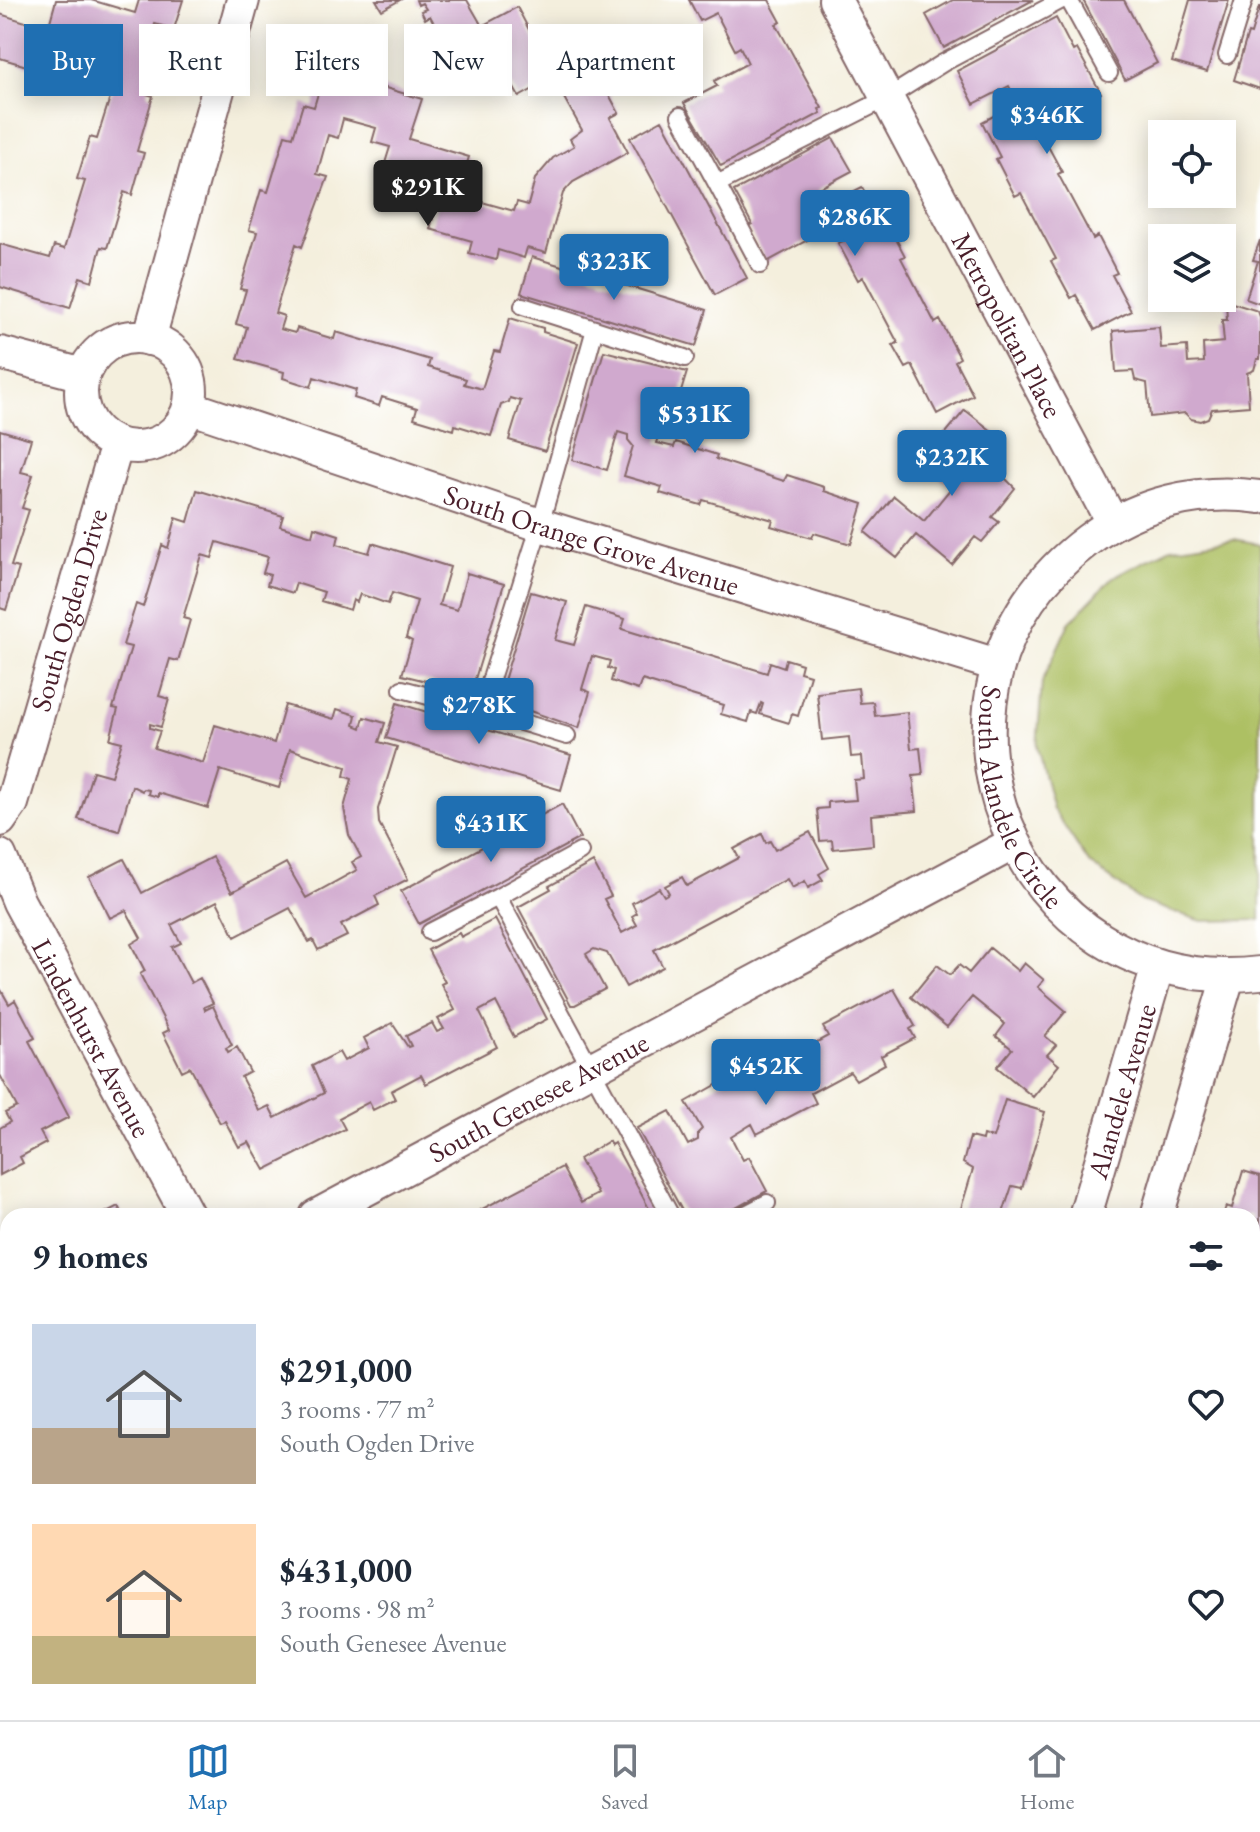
<!DOCTYPE html>
<html lang="en">
<head>
<meta charset="utf-8">
<style>
  :root { --surface:#fff; --page:#f2f2f3; --text:#1f2937; --muted:#747a83; --line:#e0e1e3; --accent:#1f6fb2 }
  body { margin:0; font-family:"EB Garamond",serif; background:var(--page); color:var(--text); height:100vh; display:flex; flex-direction:column; font-size:30px; white-space:nowrap }
  * { box-sizing:border-box; margin:0 }
  p { font-size:26px; color:var(--muted) }
  .icon { flex:none; width:44px; height:44px; fill:none; stroke:currentColor; stroke-width:2; stroke-linecap:round; stroke-linejoin:round }
  .map { position:relative; flex:1; overflow:hidden }
  .details { position:absolute; left:0px; top:1208px; width:1260px; height:512px; display:flex; flex-direction:column; background:var(--surface); border-radius:24px 24px 0 0; box-shadow:0 4px 20px #0003 }
  .details>* { flex:none }
  .guide { position:absolute; left:24px; top:24px; width:800px; height:72px; display:flex; gap:16px }
  .tools { position:absolute; left:1148px; top:120px; display:grid; gap:16px }
  .tools a { display:grid; place-items:center; width:88px; height:88px; border-radius:0px; background:var(--surface); box-shadow:0 4px 20px #0003; font-size:40px }
  .price { position:absolute; translate:-50% -68px; padding:0 18px; border-radius:8px; background:var(--accent); color:#fff; font-size:26px; line-height:52px; filter:drop-shadow(0 2px 4px #0008) }
  .price::after { content:''; position:absolute; left:50%; top:48px; width:24px; height:18px; margin-left:-12px; background:inherit; clip-path:polygon(0 0,100% 0,50% 100%) }
  .price.on { background:#222; color:#fff }
  ul { padding:0; list-style:none }
  li { display:flex; align-items:center; gap:24px; height:200px; padding:0 32px }
  li span { display:grid; place-items:center; flex:none; width:224px; height:160px; border-radius:0px; color:#555 }
  li>.icon { margin-inline-start:auto }
  span .icon { width:96px; height:96px; fill:#fffc; stroke-width:1 }
  li b { font-size:34px }
  h2 { display:flex; justify-content:space-between; align-items:center; height:96px; padding:0 32px; font-size:34px }
  .chip { padding:0 28px; border-radius:0px; background:var(--surface); box-shadow:0 4px 20px #0003; font-size:28px; line-height:72px }
  .chip.on { background:var(--accent); color:#fff }
  .dock { display:flex; justify-content:space-around; align-items:center; height:112px; border-top:2px solid var(--line); background:var(--surface); font-size:22px; color:var(--muted) }
  .dock a { display:grid; justify-items:center; gap:4px }
  .dock .on { color:var(--accent) }
  .map>svg:first-child { display:block }
  .green { fill:#adc064; stroke:#7c7048; stroke-width:2 }
  .building { fill:#d0a9ce }
  .lines { fill:none; stroke-linecap:round; stroke-linejoin:round }
  .service-casing { stroke:#866869; stroke-width:20 }
  .minor-casing { stroke:#866869; stroke-width:36 }
  .service { stroke:#fff; stroke-width:16 }
  .minor { stroke:#fff; stroke-width:32 }
  .labels { text-anchor:middle; stroke-width:6; stroke-linejoin:round; paint-order:stroke }
  .street-label { font-size:28px; fill:#4a1f2b; stroke:#fff }
</style>
</head>
<body>
<div class="map">
<svg width="1260" height="1720" viewBox="0 0 1260 1720">
  <rect width="100%" height="100%" fill="#fff"/>
  <filter id="ink" filterUnits="userSpaceOnUse"><feTurbulence type="fractalNoise" baseFrequency=".0125" numOctaves="2"/><feDisplacementMap in="SourceGraphic" scale="16" xChannelSelector="R" yChannelSelector="G"/><feConvolveMatrix kernelMatrix="1 2 1 2 8 2 1 2 1" color-interpolation-filters="sRGB"/></filter>
  <filter id="wash" filterUnits="userSpaceOnUse"><feTurbulence type="fractalNoise" baseFrequency=".006" numOctaves="4" result="noise"/><feDisplacementMap in="SourceGraphic" scale="32" xChannelSelector="R" yChannelSelector="G"/><feGaussianBlur stdDeviation="1.8" result="paint"/><feColorMatrix in="noise" values="0 0 0 0 0 0 0 0 0 0 0 0 0 0 0 0 0 1.4 0 .05"/><feComposite in="paint" operator="in"/></filter>
  <g filter="url(#wash)">
    <rect width="100%" height="100%" fill="#f4efdd"/>
    <path class="green" d="M 1234,539 L 1260,544 L 1260,920 L 1202,921 L 1141,901 L 1089,863 L 1053,809 L 1037,747 L 1042,682 L 1069,623 L 1113,577 L 1171,548 Z"/>
    <g id="blocks">
      <path class="building" d="M 56,0 L 91,0 L 135,13 L 139,0 L 183,0 L 174,29 L 155,24 L 146,56 L 158,59 L 147,94 L 153,96 L 137,151 L 144,153 L 132,195 L 124,192 L 107,248 L 101,247 L 92,281 L 80,277 L 70,308 L 0,287 L 0,244 L 50,258 L 54,246 L 64,249 L 85,181 L 77,179 L 90,137 L 97,139 L 118,72 L 108,69 L 113,50 L 65,35 L 53,74 L 0,58 L 0,14 L 48,29 Z
        M 376,0 L 400,0 L 382,10 Z
        M 416,0 L 467,0 L 482,26 L 517,7 L 546,62 L 581,43 L 584,49 L 592,45 L 607,71 L 599,76 L 619,113 L 610,118 L 628,152 L 573,182 L 563,193 L 546,253 L 527,248 L 524,258 L 498,250 L 496,260 L 469,253 L 472,241 L 430,229 L 438,201 L 416,195 L 419,184 L 382,173 L 390,147 L 372,142 L 376,128 L 343,119 L 338,138 L 328,135 L 317,174 L 328,177 L 302,247 L 296,244 L 275,313 L 284,316 L 280,329 L 295,333 L 297,328 L 334,339 L 336,332 L 430,360 L 428,367 L 466,379 L 464,384 L 482,389 L 494,351 L 500,352 L 510,318 L 543,328 L 543,332 L 578,343 L 545,451 L 509,440 L 521,401 L 510,398 L 509,402 L 501,405 L 491,436 L 455,425 L 454,430 L 414,418 L 417,408 L 382,397 L 379,406 L 354,398 L 356,390 L 314,377 L 311,387 L 283,378 L 284,372 L 238,359 L 247,327 L 236,324 L 246,290 L 240,289 L 257,232 L 249,230 L 261,190 L 268,192 L 285,135 L 293,137 L 303,104 L 314,107 L 324,73 L 305,67 L 318,27 L 357,39 L 346,76 L 422,99 L 409,139 L 469,157 L 457,195 L 514,211 L 517,202 L 528,205 L 535,179 L 553,158 L 574,146 L 570,139 L 582,130 L 553,78 L 519,97 L 488,42 L 455,61 L 430,16 L 425,19 L 421,11 L 426,9 L 422,3 L 418,5 Z
        M 689,0 L 769,0 L 781,22 L 776,24 L 822,108 L 819,109 L 821,113 L 721,166 L 684,103 L 717,86 L 714,81 L 748,63 L 740,47 L 735,50 L 716,13 L 700,21 Z
        M 953,0 L 1033,0 L 944,48 L 926,15 Z
        M 1083,0 L 1124,0 L 1157,63 L 1125,80 Z
        M 1190,0 L 1229,0 L 1207,72 L 1172,62 Z
        M 1259,7 L 1260,7 L 1260,89 L 1234,80 L 1248,33 L 1251,34 Z
        M 1056,18 L 1073,51 L 1077,49 L 1101,93 L 1066,112 L 1062,104 L 1029,121 L 1038,137 L 1042,135 L 1062,172 L 1058,174 L 1093,239 L 1098,236 L 1117,273 L 1112,275 L 1131,311 L 1095,330 L 1076,295 L 1071,298 L 1051,261 L 1056,259 L 1021,193 L 1015,196 L 996,159 L 1000,157 L 982,122 L 1011,107 L 1014,96 L 1009,86 L 974,104 L 957,71 Z
        M 662,120 L 747,278 L 715,295 L 630,138 Z
        M 833,138 L 852,171 L 818,189 L 827,205 L 862,187 L 880,220 L 885,218 L 905,256 L 901,258 L 935,323 L 940,320 L 960,358 L 955,361 L 973,395 L 937,414 L 912,365 L 906,368 L 893,345 L 898,343 L 863,277 L 858,280 L 838,243 L 843,241 L 835,225 L 767,262 L 748,226 L 752,224 L 734,191 Z
        M 1260,240 L 1260,304 L 1246,299 L 1258,261 L 1253,260 Z
        M 532,257 L 707,310 L 696,346 L 521,293 Z
        M 1226,301 L 1258,311 L 1260,317 L 1260,359 L 1257,359 L 1254,370 L 1247,373 L 1249,406 L 1212,409 L 1208,418 L 1200,421 L 1191,419 L 1185,413 L 1150,417 L 1147,383 L 1135,380 L 1133,371 L 1116,372 L 1113,331 L 1159,327 L 1161,348 L 1187,346 L 1188,363 L 1204,362 L 1203,344 L 1224,342 L 1222,320 L 1227,320 Z
        M 604,351 L 687,372 L 676,408 L 668,405 L 657,443 L 674,447 L 676,442 L 717,455 L 716,459 L 784,481 L 787,475 L 824,487 L 824,491 L 863,504 L 851,544 L 814,533 L 812,538 L 771,526 L 773,520 L 703,500 L 701,505 L 660,493 L 662,487 L 624,476 L 633,446 L 628,440 L 628,435 L 618,432 L 607,470 L 572,460 Z
        M 965,410 L 998,436 L 987,449 L 991,456 L 991,464 L 1015,488 L 992,517 L 999,522 L 982,542 L 975,537 L 952,565 L 916,535 L 897,558 L 865,532 L 894,496 L 924,521 L 952,487 L 937,475 L 951,459 L 935,446 Z
        M 0,430 L 31,439 L 21,472 L 33,475 L 22,508 L 29,510 L 11,566 L 19,568 L 6,610 L 0,608 Z
        M 197,490 L 283,516 L 280,526 L 312,536 L 314,527 L 339,535 L 337,544 L 369,553 L 372,543 L 450,567 L 439,605 L 457,610 L 467,573 L 504,584 L 471,692 L 402,675 L 412,641 L 406,638 L 417,601 L 392,593 L 388,604 L 360,594 L 357,602 L 353,600 L 350,610 L 321,601 L 324,592 L 296,583 L 293,593 L 267,585 L 270,575 L 263,573 L 268,557 L 217,542 L 212,558 L 202,555 L 183,618 L 190,620 L 178,661 L 170,659 L 159,696 L 169,699 L 161,727 L 150,724 L 150,728 L 160,731 L 154,748 L 203,763 L 215,725 L 274,743 L 285,705 L 334,719 L 337,709 L 356,715 L 354,725 L 361,728 L 364,717 L 385,723 L 379,742 L 397,747 L 378,809 L 379,823 L 408,879 L 375,896 L 379,905 L 341,925 L 347,936 L 318,950 L 313,940 L 309,942 L 290,908 L 235,937 L 217,901 L 171,925 L 181,943 L 172,947 L 191,983 L 200,978 L 213,1003 L 204,1007 L 205,1010 L 213,1006 L 232,1045 L 226,1048 L 228,1052 L 237,1047 L 250,1072 L 241,1077 L 259,1111 L 269,1106 L 275,1118 L 324,1093 L 312,1066 L 339,1052 L 344,1061 L 369,1048 L 364,1038 L 392,1023 L 408,1047 L 411,1046 L 406,1036 L 432,1023 L 437,1032 L 444,1029 L 438,1019 L 455,1010 L 441,984 L 445,982 L 428,950 L 459,933 L 461,937 L 495,919 L 547,1019 L 514,1037 L 496,1002 L 479,1011 L 497,1047 L 426,1084 L 421,1075 L 391,1091 L 395,1099 L 373,1110 L 369,1102 L 339,1118 L 345,1129 L 265,1170 L 249,1142 L 239,1147 L 225,1121 L 220,1123 L 190,1067 L 182,1071 L 163,1033 L 169,1030 L 140,974 L 145,971 L 131,944 L 141,938 L 126,910 L 110,918 L 89,877 L 124,859 L 142,893 L 212,857 L 232,892 L 286,863 L 306,898 L 357,870 L 352,862 L 361,857 L 349,835 L 344,808 L 352,779 L 344,776 L 346,767 L 290,749 L 279,788 L 220,770 L 208,808 L 158,793 L 158,797 L 148,794 L 149,790 L 143,789 L 142,791 L 132,786 L 119,831 L 78,819 L 93,771 L 111,776 L 122,742 L 110,739 L 118,709 L 113,708 L 131,647 L 123,645 L 136,604 L 143,607 L 162,545 L 168,548 L 176,518 L 188,522 Z
        M 531,592 L 567,602 L 555,640 L 574,645 L 586,607 L 625,619 L 622,629 L 767,673 L 770,662 L 784,667 L 786,659 L 802,664 L 800,672 L 810,675 L 798,716 L 792,714 L 789,723 L 760,714 L 763,704 L 761,703 L 757,714 L 751,712 L 748,722 L 721,714 L 724,705 L 642,680 L 638,690 L 611,681 L 614,670 L 608,668 L 610,661 L 592,656 L 582,689 L 590,692 L 579,728 L 498,700 Z
        M 858,688 L 860,703 L 873,702 L 875,716 L 907,712 L 911,749 L 920,748 L 923,775 L 913,776 L 917,811 L 871,815 L 873,845 L 833,849 L 832,840 L 820,841 L 817,809 L 828,808 L 828,802 L 856,800 L 854,780 L 864,779 L 862,756 L 851,757 L 849,737 L 822,740 L 817,693 Z
        M 397,703 L 571,755 L 561,790 L 386,738 Z
        M 562,804 L 580,838 L 419,924 L 401,891 Z
        M 810,832 L 829,868 L 819,874 L 823,880 L 808,888 L 805,881 L 792,888 L 787,879 L 654,950 L 663,967 L 626,987 L 607,953 L 594,949 L 586,954 L 605,989 L 575,1005 L 571,1005 L 518,907 L 551,889 L 549,886 L 593,862 L 611,896 L 604,899 L 622,933 L 637,925 L 632,916 L 637,913 L 632,903 L 659,888 L 664,896 L 669,893 L 665,886 L 682,877 L 687,886 L 739,858 L 734,849 L 762,834 L 766,843 L 770,841 L 775,850 Z
        M 990,948 L 1018,971 L 1024,963 L 1044,980 L 1038,987 L 1066,1011 L 1045,1036 L 1056,1045 L 1047,1055 L 1059,1065 L 1033,1097 L 997,1067 L 1012,1049 L 996,1036 L 1005,1024 L 972,997 L 947,1027 L 911,997 L 937,965 L 950,975 L 959,965 L 969,973 Z
        M 0,988 L 9,1004 L 15,1000 L 35,1038 L 29,1041 L 69,1117 L 40,1132 L 46,1143 L 20,1157 L 23,1163 L 0,1175 L 0,1128 L 10,1122 L 5,1113 L 17,1107 L 0,1075 Z
        M 894,989 L 915,1026 L 910,1029 L 915,1038 L 881,1056 L 885,1064 L 856,1080 L 850,1072 L 811,1093 L 816,1103 L 757,1134 L 752,1124 L 731,1137 L 743,1160 L 749,1157 L 767,1191 L 725,1214 L 723,1210 L 712,1216 L 685,1216 L 637,1128 L 670,1111 L 688,1145 L 698,1140 L 698,1133 L 702,1129 L 686,1102 L 757,1062 L 762,1072 L 828,1036 L 823,1027 Z
        M 1005,1100 L 1045,1112 L 1022,1188 L 1012,1186 L 1002,1216 L 947,1216 L 948,1212 L 959,1215 L 973,1169 L 963,1163 L 970,1137 L 982,1140 L 983,1135 L 993,1138 Z
        M 609,1141 L 611,1145 L 614,1143 L 653,1216 L 469,1216 L 562,1167 L 581,1203 L 598,1194 L 579,1159 Z
        M 1243,1171 L 1260,1176 L 1260,1260 L 1253,1280 L 1252,1216 L 1223,1216 L 1226,1206 L 1232,1208 Z
        M 118,1206 L 123,1216 L 99,1216 Z
        M 8,1244 L 8,1300 L 0,1304 L 0,1248 Z
        M 1252,1397 L 1260,1401 L 1260,1481 L 1252,1479 Z
        M 0,1442 L 8,1457 L 8,1613 L 0,1598 Z
        M 1252,1508 L 1260,1511 L 1260,1600 L 1253,1624 Z
        M 0,1657 L 8,1672 L 8,1712 L 42,1712 L 46,1720 L 0,1720 Z
        M 209,1712 L 241,1712 L 242,1714 L 247,1712 L 316,1712 L 320,1719 L 193,1720 Z
        M 864,1712 L 862,1720 L 844,1720 L 828,1715 L 826,1720 L 796,1718 L 784,1720 L 760,1713 Z
        M 1074,1712 L 1137,1712 L 1135,1716 L 1128,1714 L 1126,1720 L 1072,1720 Z"/>
    </g>
  </g>
  <g filter="url(#ink)">
    <use href="#blocks" fill-opacity="0" stroke="#866869" stroke-width="2"/>
    <g class="lines">
      <g class="service-casing">
        <path id="service" d="M 1069,0 L 1109,73
          M 1227,55 L 1244,0
          M 680,116 L 717,184 L 887,98 L 943,63 L 1062,0
          M 717,184 L 760,265
          M 523,306 L 595,329 L 540,525 L 481,710 L 567,736
          M 595,329 L 685,358
          M 402,689 L 481,710
          M 580,852 L 498,897 L 671,1216
          M 430,932 L 498,897
          M 742,1216 L 767,1203"/>
      </g>
      <g class="minor-casing">
        <g id="minor">
          <path id="s1" d="M 835,0 L 1112,522"/>
          <circle cx="136" cy="392" r="55"/>
          <path d="M 149,339 L 243,0"/>
          <path d="M 0,353 L 83,375"/>
          <path id="s2" d="M 189,407 L 540,525 L 997,665"/>
          <path id="s3" d="M 1260,497 C 1200,488 1137,503 1088,540 C 888,689 1013,1003 1260,973"/>
          <path id="s4" d="M 0,820 L 12,803 L 117,444"/>
          <path id="s5" d="M 0,856 L 19,902 L 188,1216"/>
          <path id="s6" d="M 316,1216 L 1014,843"/>
          <path id="s7" d="M 1085,1216 L 1158,966"/>
          <path d="M 1157,1216 L 1228,977"/>
          <path d="M 499,1712 L 527,1720"/>
          <path d="M 414,1720 L 429,1712"/>
          <path d="M 925,1720 L 927,1712"/>
          <path d="M 999,1720 L 1002,1712"/>
        </g>
      </g>
      <use href="#service" class="service"/>
      <use href="#minor" class="minor"/>
    </g>
  </g>
  <g class="labels">
    <g class="street-label">
      <text dy="10" stroke="none"><textPath href="#s1" startOffset="368">Metropolitan Place</textPath></text>
      <text dy="10" stroke="none"><textPath href="#s2" startOffset="424">South Orange Grove Avenue</textPath></text>
      <text dy="10" stroke="none"><textPath href="#s4" startOffset="222">South Ogden Drive</textPath></text>
      <text dy="10" stroke="none"><textPath href="#s3" startOffset="478">South Alandele Circle</textPath></text>
      <text dy="10" stroke="none"><textPath href="#s5" startOffset="204">Lindenhurst Avenue</textPath></text>
      <text dy="10" stroke="none"><textPath href="#s7" startOffset="130">Alandele Avenue</textPath></text>
      <text dy="10" stroke="none"><textPath href="#s6" startOffset="252">South Genesee Avenue</textPath></text>
    </g>
  </g>
</svg>
<div class="tools">
<a><svg class="icon" aria-label="locate" viewBox="0 0 24 24"><circle cx="12" cy="12" r="6"/><path d="M12 2v4M12 18v4M2 12h4M18 12h4"/></svg></a>
<a><svg class="icon" aria-label="layers" viewBox="0 0 24 24"><path d="M12 4l9 5-9 5-9-5zM3 14l9 5 9-5"/></svg></a>
</div>
<b class="price" style="left:1047px;top:156px">$346K</b>
<b class="price on" style="left:428px;top:228px">$291K</b>
<b class="price" style="left:855px;top:258px">$286K</b>
<b class="price" style="left:614px;top:302px">$323K</b>
<b class="price" style="left:695px;top:455px">$531K</b>
<b class="price" style="left:952px;top:498px">$232K</b>
<b class="price" style="left:479px;top:746px">$278K</b>
<b class="price" style="left:491px;top:864px">$431K</b>
<b class="price" style="left:766px;top:1107px">$452K</b>
<div class="guide">
<a class="chip on">Buy</a>
<a class="chip">Rent</a>
<a class="chip">Filters</a>
<a class="chip">New</a>
<a class="chip">Apartment</a>
</div>
<section class="details">
<h2>9 homes<svg class="icon" aria-label="filters" viewBox="0 0 24 24"><path d="M4 7h16M4 17h16"/><circle cx="9" cy="7" r="2"/><circle cx="15" cy="17" r="2"/></svg></h2>
<ul>
<li><span style="background:linear-gradient(#c9d6e8 65%,#b9a48a 0)"><svg class="icon" aria-label="home" viewBox="0 0 24 24"><path d="M3 11l9-7 9 7M6 9v11h12V9"/></svg></span><div><b>$291,000</b><p>3 rooms · 77 m²</p><p>South Ogden Drive</p></div><svg class="icon" aria-label="heart" viewBox="0 0 24 24"><path d="M12 20l-8-8c-3-5 5-10 8-4 3-6 11-1 8 4z"/></svg></li>
<li><span style="background:linear-gradient(#ffd9b3 70%,#c2b280 0)"><svg class="icon" aria-label="home" viewBox="0 0 24 24"><path d="M3 11l9-7 9 7M6 9v11h12V9"/></svg></span><div><b>$431,000</b><p>3 rooms · 98 m²</p><p>South Genesee Avenue</p></div><svg class="icon" aria-label="heart" viewBox="0 0 24 24"><path d="M12 20l-8-8c-3-5 5-10 8-4 3-6 11-1 8 4z"/></svg></li>
</ul>
</section>
</div>
<nav class="dock">
<a class="on"><svg class="icon" aria-label="map" viewBox="0 0 24 24"><path d="M3 6l6-2 6 2 6-2v14l-6 2-6-2-6 2zM9 4v14M15 6v14"/></svg>Map</a>
<a><svg class="icon" aria-label="saved" viewBox="0 0 24 24"><path d="M7 4h10v16l-5-4-5 4z"/></svg>Saved</a>
<a><svg class="icon" aria-label="home" viewBox="0 0 24 24"><path d="M3 11l9-7 9 7M6 9v11h12V9"/></svg>Home</a>
</nav>
</body>
</html>
